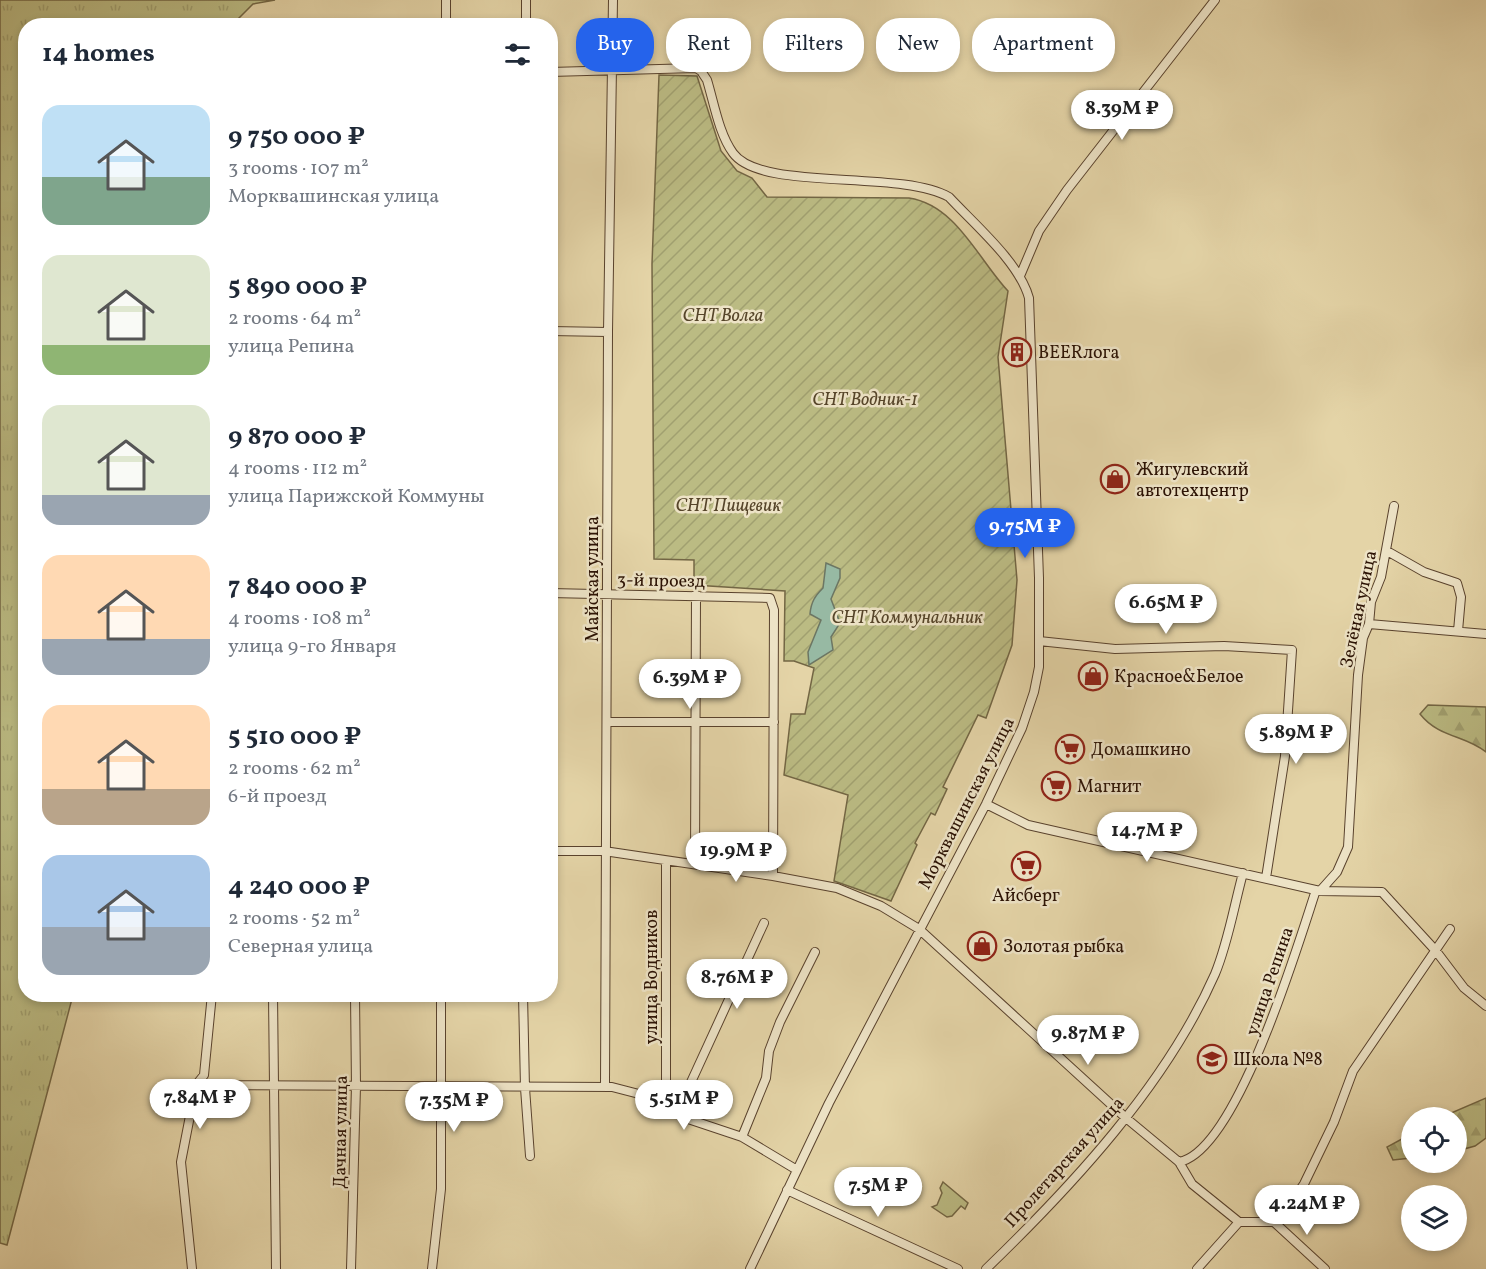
<!DOCTYPE html>
<html lang="en">
<head>
<meta charset="utf-8">
<style>
  :root { --surface:#fff; --page:#f2f2f3; --text:#1f2937; --muted:#747a83; --accent:#2563eb }
  body { margin:0; font-family:Vollkorn,serif; background:var(--page); color:var(--text); height:100vh; display:flex; flex-direction:column; font-size:22px; white-space:nowrap }
  * { box-sizing:border-box; margin:0 }
  p { font-size:20px; color:var(--muted) }
  .icon { flex:none; width:33px; height:33px; fill:none; stroke:currentColor; stroke-width:2; stroke-linecap:round; stroke-linejoin:round }
  .map { position:relative; flex:1; overflow:hidden }
  .panel { position:absolute; left:18px; top:18px; width:540px; height:984px; display:flex; flex-direction:column; background:var(--surface); border-radius:24px; box-shadow:0 3px 9px #0003 }
  .panel>* { flex:none }
  .top-card { position:absolute; left:576px; top:18px; width:570px; height:54px; display:flex; gap:12px }
  .tools { position:absolute; left:1401px; top:1107px; display:grid; gap:12px }
  .tools a { display:grid; place-items:center; width:66px; height:66px; border-radius:50%; background:var(--surface); box-shadow:0 3px 9px #0003; font-size:30px }
  .price { position:absolute; translate:-50% -51px; padding:0 14px; border-radius:21px; background:#fff; color:#222; font-size:20px; line-height:39px; filter:drop-shadow(0 2px 3px #0008) }
  .price::after { content:''; position:absolute; left:50%; top:36px; width:18px; height:14px; margin-left:-9px; background:inherit; clip-path:polygon(0 0,100% 0,50% 100%) }
  .price.on { background:var(--accent); color:#fff }
  ul { padding:0; list-style:none }
  li { display:flex; align-items:center; gap:18px; height:150px; padding:0 24px }
  li span { display:grid; place-items:center; flex:none; width:168px; height:120px; border-radius:18px; color:#555 }
  li>.icon { margin-inline-start:auto }
  span .icon { width:72px; height:72px; fill:#fffc; stroke-width:1 }
  li b { font-size:26px }
  h2 { display:flex; justify-content:space-between; align-items:center; height:72px; padding:0 24px; font-size:26px }
  .tag { padding:0 21px; border-radius:24px; background:var(--surface); box-shadow:0 3px 9px #0003; font-size:21px; line-height:54px }
  .tag.on { background:var(--accent); color:#fff }
  .map>svg:first-child { display:block }
  .grass { fill:#bbbb83; stroke:#736644; stroke-width:1.5 }
  .forest { fill:url(#forest-firs); stroke:#736644; stroke-width:1.5 }
  .park { fill:url(#park-tufts); stroke:#736644; stroke-width:1.5 }
  .garden { fill:url(#garden-furrows); stroke:#736644; stroke-width:1.5 }
  .water { fill:#97b9a3; stroke:#6c7663; stroke-width:1.5 }
  .lines { fill:none; stroke-linecap:round; stroke-linejoin:round }
  .minor-casing { stroke:#59422d; stroke-width:10 }
  .minor { stroke:#ede3c6; stroke-width:8 }
  .labels { text-anchor:middle; stroke-width:5; stroke-linejoin:round; paint-order:stroke }
  .park-label { font-size:18px; font-style:italic; fill:#56452a; stroke:#ede3c6 }
  .poi-label { font-size:18px; fill:#2b1204; stroke:#ede3c6; text-anchor:start }
  .street-label { font-size:18px; fill:#2b1204; stroke:#ede3c6 }
</style>
</head>
<body>
<div class="map">
<svg width="1486" height="1269" viewBox="0 0 1486 1269">
  <defs>
    <pattern id="forest-firs" width="22" height="20" patternUnits="userSpaceOnUse" patternTransform="scale(1.5)"><rect width="22" height="20" fill="#bbbb83"/><path d="M5 1l3.5 6h-7zM16 11l3.5 6h-7z" fill="#a1a070"/></pattern>
    <pattern id="park-tufts" width="24" height="20" patternUnits="userSpaceOnUse" patternTransform="scale(1.5)"><rect width="24" height="20" fill="#bbbb83"/><path d="M3 7l-1-3M5 7V3M7 7l1-3M15 17l-1-3M17 17v-4M19 17l1-3" fill="none" stroke="#a1a070"/></pattern>
    <pattern id="garden-furrows" width="10" height="10" patternUnits="userSpaceOnUse" patternTransform="scale(1.5)"><rect width="10" height="10" fill="#bbbb83"/><path d="M-1 1l2-2M0 10L10 0M9 11l2-2" fill="none" stroke="#a1a070"/></pattern>
  </defs>
  <rect width="100%" height="100%" fill="#e4d4a7"/>
  <filter id="stains"><feTurbulence type="fractalNoise" baseFrequency=".00333" numOctaves="4"/><feColorMatrix values="0 0 0 0 .2 0 0 0 0 .09 0 0 0 0 .02 0 0 0 .5 -.17"/></filter>
  <radialGradient id="worn" r=".72"><stop offset=".6" stop-color="#630" stop-opacity="0"/><stop offset="1" stop-color="#630" stop-opacity=".3"/></radialGradient>
  <path class="grass" d="M 943,1182 L 968,1203 L 965,1209 L 961,1206 L 952,1216 L 947,1217 L 932,1207 L 937,1205 L 942,1193 L 940,1188 Z"/>
  <path class="forest" d="M 1428,705 L 1486,707 L 1486,752 C 1465,735 1439,738 1420,714 Z
    M 1486,1098 L 1486,1138 L 1475,1146 L 1457,1151 L 1456,1118 L 1442,1117 Z
    M 1411,1134 L 1411,1158 L 1393,1160 L 1387,1147 Z"/>
  <path class="park" d="M 0,0 L 275,0 L 253,4 L 232,25 L 26,26 L 26,994 L 73,995 L 7,1245 L 0,1243 Z"/>
  <path class="garden" d="M 659,75 L 697,76 L 721,151 L 737,171 L 752,178 L 767,197 L 909,198 C 956,205 978,259 1008,291 L 998,357 L 1017,580 L 1012,645 L 986,718 L 978,715 L 943,787 L 947,789 L 935,815 L 931,813 L 915,843 L 917,845 L 891,901 L 834,881 L 848,795 L 784,775 L 791,714 L 805,714 L 814,668 L 794,661 L 784,661 L 785,591 L 694,585 L 694,560 L 654,559 L 652,264 Z"/>
  <path class="water" d="M 826,563 L 840,569 L 840,578 L 831,599 L 840,623 L 831,637 L 833,650 L 809,665 L 808,652 L 821,620 L 810,614 C 811,602 815,596 823,588 Z"/>
  <g class="lines">
    <g class="minor-casing">
      <path id="minor" d="M 446,26 L 446,0
        M 526,26 L 526,0
        M 550,72 L 696,68 L 701,71 L 707,80 C 714,103 719,134 733,153 C 761,192 899,169 949,197 C 975,225 1019,262 1029,298 L 1039,578 L 1039,667 L 1034,692 L 1022,728 L 986,804 L 829,1103 L 750,1269
        M 1020,276 L 1039,231 L 1067,190 L 1215,0
        M 550,331 L 608,332
        M 1387,551 L 1424,572 L 1457,583 L 1461,597 L 1458,631
        M 550,593 L 770,598 L 774,610 L 773,876
        M 1369,624 L 1486,634
        M 1039,641 L 1115,649 L 1224,646 L 1292,650 L 1285,756 L 1266,878
        M 607,722 L 774,722
        M 986,804 L 1028,825 L 1320,891 L 1382,892 L 1436,951 L 1464,988 L 1486,1006
        M 550,851 L 604,851 L 773,876 L 837,888 L 881,906 L 919,929 L 1126,1118 L 1179,1162 L 1192,1184 L 1239,1222
        M 695,864 L 696,595
        M 1320,891 L 1337,872 L 1348,847 L 1358,675 L 1363,638 L 1369,624 L 1371,602 L 1381,577 L 1394,506
        M 764,923 L 681,1104 L 685,1118 L 742,1137 L 797,1170
        M 273,994 L 276,1269
        M 523,994 L 525,1088 L 530,1156
        M 196,1085 L 612,1087 L 639,1094 L 686,1087
        M 605,1087 L 608,332 L 613,0
        M 666,1092 L 666,862
        M 742,1137 L 766,1078 L 769,1051 L 780,1022 L 815,952
        M 1179,1162 C 1237,1151 1298,944 1316,890
        M 787,1190 L 958,1269
        M 1239,1222 L 1274,1222 L 1325,1269
        M 1274,1222 L 1286,1210 L 1304,1184 L 1334,1122 L 1353,1071 L 1450,929
        M 192,1269 L 181,1162 L 196,1085 L 204,1075 L 212,994
        M 351,1269 L 356,1086 L 355,994
        M 432,1269 L 441,1189 L 441,994
        M 986,1269 C 1072,1186 1166,1085 1215,974 C 1228,943 1234,906 1243,873
        M 1197,1269 L 1239,1222"/>
    </g>
    <use href="#minor" class="minor"/>
  </g>
  <defs>
    <g id="building-ring" transform="scale(1.5)"><circle r="9.5" fill="#ede3c6" stroke="#8f2418" stroke-width="1.5"/><path d="M-4-6H4V6H1V3H-1V6H-4ZM-2.5-4.3h1.7v1.8h-1.7ZM.8-4.3h1.7v1.8H.8ZM-2.5-1h1.7V.8h-1.7ZM.8-1h1.7V.8H.8Z" fill="#8f2418"/></g>
    <g id="shop-ring" transform="scale(1.5)"><circle r="9.5" fill="#ede3c6" stroke="#8f2418" stroke-width="1.5"/><path d="M-5-2.5h2.3a2.7 3.5 0 0 1 5.4 0H5L5.5 6h-11ZM-1.5-2.5h3a1.5 2.3 0 0 0-3 0Z" fill="#8f2418"/></g>
    <g id="supermarket-ring" transform="scale(1.5)"><circle r="9.5" fill="#ede3c6" stroke="#8f2418" stroke-width="1.5"/><path d="M-6-5.5h2.5l.6 2H6L4.5 2H-2.5L-4.4-4H-6ZM-1.5 3.2a1.3 1.3 0 1 0 .1 0ZM3 3.2a1.3 1.3 0 1 0 .1 0Z" fill="#8f2418"/></g>
    <g id="school-ring" transform="scale(1.5)"><circle r="9.5" fill="#ede3c6" stroke="#8f2418" stroke-width="1.5"/><path d="M0-5L7-2L0 1L-7-2ZM-4 1L0 2.5L4 1V4Q0 6-4 4Z" fill="#8f2418"/></g>
  </defs>
  <g fill-rule="evenodd">
    <use href="#building-ring" x="1017" y="352"/>
    <use href="#shop-ring" x="1115" y="479"/>
    <use href="#shop-ring" x="1093" y="676"/>
    <use href="#supermarket-ring" x="1070" y="749"/>
    <use href="#supermarket-ring" x="1056" y="786"/>
    <use href="#supermarket-ring" x="1026" y="866"/>
    <use href="#shop-ring" x="982" y="946"/>
    <use href="#school-ring" x="1212" y="1059"/>
  </g>
  <g class="labels">
    <g class="park-label">
      <text x="723" y="321">СНТ Волга</text>
      <text x="865" y="405">СНТ Водник-1</text>
      <text x="728" y="511">СНТ Пищевик</text>
      <text x="907" y="623">СНТ Коммунальник</text>
    </g>
    <g class="poi-label">
      <text x="1038" y="358">BEERлога</text>
      <text x="1136" y="475">Жигулевский<tspan x="1136" dy="21">автотехцентр</tspan></text>
      <text x="1114" y="682">Красное&amp;Белое</text>
      <text x="1091" y="755">Домашкино</text>
      <text x="1077" y="792">Магнит</text>
      <text x="1026" y="901" text-anchor="middle">Айсберг</text>
      <text x="1003" y="952">Золотая рыбка</text>
      <text x="1233" y="1065">Школа №8</text>
    </g>
    <g class="street-label">
      <text transform="translate(592 579) rotate(-90)" y="6">Майская улица</text>
      <text transform="translate(661 580) rotate(1)" y="6">3-й проезд</text>
      <text transform="translate(1358 609) rotate(-78)" y="6">Зелёная улица</text>
      <text transform="translate(966 803) rotate(-63)" y="6">Морквашинская улица</text>
      <text transform="translate(651 977) rotate(-90)" y="6">улица Водников</text>
      <text transform="translate(1269 981) rotate(-71)" y="6">улица Репина</text>
      <text transform="translate(340 1132) rotate(-89)" y="6">Дачная улица</text>
      <text transform="translate(1064 1162) rotate(-48)" y="6">Пролетарская улица</text>
    </g>
  </g>
  <rect width="100%" height="100%" filter="url(#stains)"/>
  <rect width="100%" height="100%" fill="url(#worn)"/>
</svg>
<div class="tools">
<a><svg class="icon" aria-label="locate" viewBox="0 0 24 24"><circle cx="12" cy="12" r="6"/><path d="M12 2v4M12 18v4M2 12h4M18 12h4"/></svg></a>
<a><svg class="icon" aria-label="layers" viewBox="0 0 24 24"><path d="M12 4l9 5-9 5-9-5zM3 14l9 5 9-5"/></svg></a>
</div>
<b class="price" style="left:1122px;top:141px">8.39M ₽</b>
<b class="price on" style="left:1025px;top:559px">9.75M ₽</b>
<b class="price" style="left:1166px;top:635px">6.65M ₽</b>
<b class="price" style="left:690px;top:710px">6.39M ₽</b>
<b class="price" style="left:1296px;top:765px">5.89M ₽</b>
<b class="price" style="left:1147px;top:863px">14.7M ₽</b>
<b class="price" style="left:736px;top:883px">19.9M ₽</b>
<b class="price" style="left:737px;top:1010px">8.76M ₽</b>
<b class="price" style="left:1088px;top:1066px">9.87M ₽</b>
<b class="price" style="left:200px;top:1130px">7.84M ₽</b>
<b class="price" style="left:684px;top:1131px">5.51M ₽</b>
<b class="price" style="left:454px;top:1133px">7.35M ₽</b>
<b class="price" style="left:878px;top:1218px">7.5M ₽</b>
<b class="price" style="left:1307px;top:1236px">4.24M ₽</b>
<div class="top-card">
<a class="tag on">Buy</a>
<a class="tag">Rent</a>
<a class="tag">Filters</a>
<a class="tag">New</a>
<a class="tag">Apartment</a>
</div>
<section class="panel">
<h2>14 homes<svg class="icon" aria-label="filters" viewBox="0 0 24 24"><path d="M4 7h16M4 17h16"/><circle cx="9" cy="7" r="2"/><circle cx="15" cy="17" r="2"/></svg></h2>
<ul>
<li><span style="background:linear-gradient(#bfe0f5 60%,#7fa58c 0)"><svg class="icon" aria-label="home" viewBox="0 0 24 24"><path d="M3 11l9-7 9 7M6 9v11h12V9"/></svg></span><div><b>9 750 000 ₽</b><p>3 rooms · 107 m²</p><p>Морквашинская улица</p></div></li>
<li><span style="background:linear-gradient(#dfe7d0 75%,#8fb573 0)"><svg class="icon" aria-label="home" viewBox="0 0 24 24"><path d="M3 11l9-7 9 7M6 9v11h12V9"/></svg></span><div><b>5 890 000 ₽</b><p>2 rooms · 64 m²</p><p>улица Репина</p></div></li>
<li><span style="background:linear-gradient(#dfe7d0 75%,#9aa5b1 0)"><svg class="icon" aria-label="home" viewBox="0 0 24 24"><path d="M3 11l9-7 9 7M6 9v11h12V9"/></svg></span><div><b>9 870 000 ₽</b><p>4 rooms · 112 m²</p><p>улица Парижской Коммуны</p></div></li>
<li><span style="background:linear-gradient(#ffd9b3 70%,#9aa5b1 0)"><svg class="icon" aria-label="home" viewBox="0 0 24 24"><path d="M3 11l9-7 9 7M6 9v11h12V9"/></svg></span><div><b>7 840 000 ₽</b><p>4 rooms · 108 m²</p><p>улица 9-го Января</p></div></li>
<li><span style="background:linear-gradient(#ffd9b3 70%,#b9a48a 0)"><svg class="icon" aria-label="home" viewBox="0 0 24 24"><path d="M3 11l9-7 9 7M6 9v11h12V9"/></svg></span><div><b>5 510 000 ₽</b><p>2 rooms · 62 m²</p><p>6-й проезд</p></div></li>
<li><span style="background:linear-gradient(#a9c7e8 60%,#9aa5b1 0)"><svg class="icon" aria-label="home" viewBox="0 0 24 24"><path d="M3 11l9-7 9 7M6 9v11h12V9"/></svg></span><div><b>4 240 000 ₽</b><p>2 rooms · 52 m²</p><p>Северная улица</p></div></li>
</ul>
</section>
</div>
</body>
</html>
